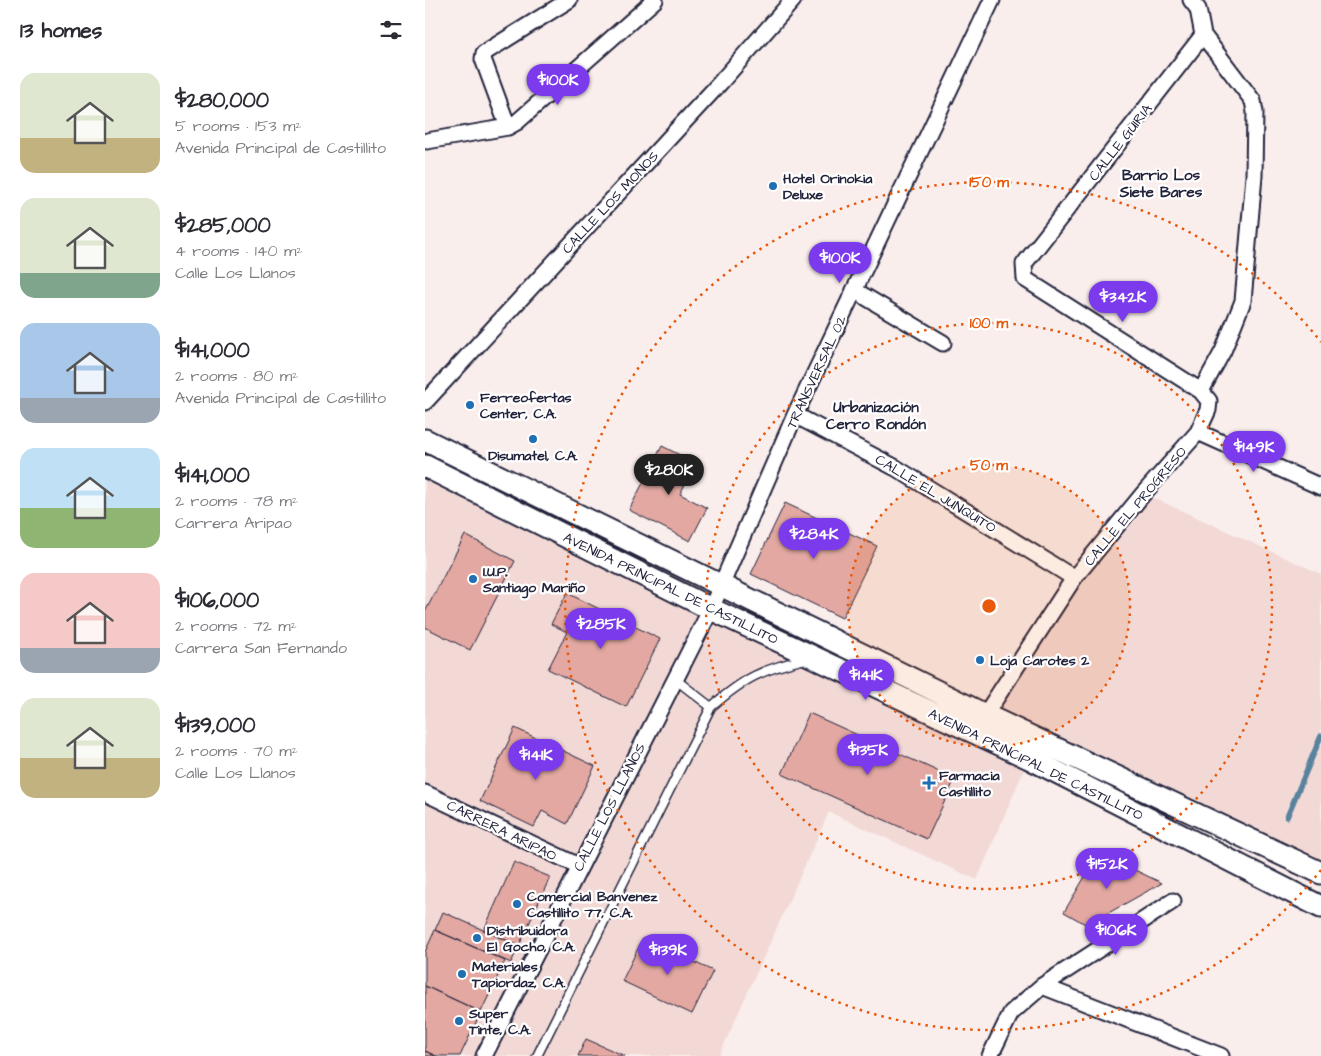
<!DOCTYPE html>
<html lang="en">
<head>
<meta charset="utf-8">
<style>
  :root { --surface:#fff; --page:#f7f7f7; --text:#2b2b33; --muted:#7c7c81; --accent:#7c3aed }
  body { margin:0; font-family:"Architects Daughter",sans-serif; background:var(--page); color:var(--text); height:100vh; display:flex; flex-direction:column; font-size:19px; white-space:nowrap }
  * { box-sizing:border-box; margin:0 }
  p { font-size:16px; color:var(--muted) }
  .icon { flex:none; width:28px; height:28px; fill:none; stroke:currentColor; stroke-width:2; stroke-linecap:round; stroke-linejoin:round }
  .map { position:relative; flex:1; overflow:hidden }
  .drawer { display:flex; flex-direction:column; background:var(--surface); width:425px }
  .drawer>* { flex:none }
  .price { position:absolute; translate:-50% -42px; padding:0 11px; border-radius:18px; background:var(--accent); color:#fff; font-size:16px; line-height:32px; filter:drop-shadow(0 1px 2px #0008) }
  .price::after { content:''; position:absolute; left:50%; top:30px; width:15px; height:11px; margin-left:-8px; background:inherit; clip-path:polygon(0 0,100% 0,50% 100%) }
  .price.current { background:#222; color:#fff }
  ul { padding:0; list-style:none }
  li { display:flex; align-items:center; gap:15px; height:125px; padding:0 20px }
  li span { display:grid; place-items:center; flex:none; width:140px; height:100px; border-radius:15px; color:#555 }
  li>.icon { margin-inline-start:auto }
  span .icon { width:60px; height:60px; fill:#fffc; stroke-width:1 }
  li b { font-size:21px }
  h2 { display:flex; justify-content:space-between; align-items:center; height:60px; padding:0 20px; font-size:21px }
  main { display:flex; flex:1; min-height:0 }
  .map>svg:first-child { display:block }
  .built { fill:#f2d9d6 }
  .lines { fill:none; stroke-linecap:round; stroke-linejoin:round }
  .stream { stroke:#59829d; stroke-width:5.5 }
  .building { fill:#e2a8a1; stroke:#22223b }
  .lane-casing { stroke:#22223b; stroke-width:11 }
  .street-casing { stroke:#22223b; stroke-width:19 }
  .secondary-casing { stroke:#22223b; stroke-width:25 }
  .lane { stroke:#fff; stroke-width:8 }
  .street { stroke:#fff; stroke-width:15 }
  .secondary { stroke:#fff; stroke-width:21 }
  .ring { fill:none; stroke:#e8590c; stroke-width:2.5; stroke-dasharray:2.5 5 }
  .poi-dot { fill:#1f6fb2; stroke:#fff; stroke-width:2 }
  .labels { text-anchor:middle; stroke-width:4.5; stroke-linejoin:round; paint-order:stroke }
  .street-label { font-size:14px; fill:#22223b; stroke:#fff }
  .poi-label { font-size:14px; font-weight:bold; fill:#22223b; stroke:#fff; text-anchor:start }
  .neighbourhood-label { font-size:15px; font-weight:bold; fill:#22223b; stroke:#fff }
  .centre { fill:#e8590c; stroke:#fff; stroke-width:2.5 }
  .ring-label { font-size:15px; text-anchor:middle; font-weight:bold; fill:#e8590c; stroke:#fff; stroke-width:4.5; stroke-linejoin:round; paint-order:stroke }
</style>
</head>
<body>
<main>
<section class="drawer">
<h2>13 homes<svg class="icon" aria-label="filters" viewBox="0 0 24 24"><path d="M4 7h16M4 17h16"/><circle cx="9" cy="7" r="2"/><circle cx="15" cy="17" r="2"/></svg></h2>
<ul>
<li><span style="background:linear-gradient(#dfe7d0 65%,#c2b280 0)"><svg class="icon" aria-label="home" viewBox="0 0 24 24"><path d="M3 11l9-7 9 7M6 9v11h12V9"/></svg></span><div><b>$280,000</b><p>5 rooms · 153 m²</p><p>Avenida Principal de Castillito</p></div></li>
<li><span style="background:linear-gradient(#dfe7d0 75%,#7fa58c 0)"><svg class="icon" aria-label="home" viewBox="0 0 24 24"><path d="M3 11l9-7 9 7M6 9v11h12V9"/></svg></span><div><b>$285,000</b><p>4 rooms · 140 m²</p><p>Calle Los Llanos</p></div></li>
<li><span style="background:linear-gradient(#a9c7e8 75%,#9aa5b1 0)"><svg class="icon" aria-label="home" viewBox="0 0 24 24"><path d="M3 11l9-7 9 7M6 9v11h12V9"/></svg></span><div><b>$141,000</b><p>2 rooms · 80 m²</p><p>Avenida Principal de Castillito</p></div></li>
<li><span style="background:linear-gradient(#bfe0f5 60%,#8fb573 0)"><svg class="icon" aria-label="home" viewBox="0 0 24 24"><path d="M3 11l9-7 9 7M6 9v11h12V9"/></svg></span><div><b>$141,000</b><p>2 rooms · 78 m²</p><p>Carrera Aripao</p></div></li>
<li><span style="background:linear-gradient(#f6c9c9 75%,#9aa5b1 0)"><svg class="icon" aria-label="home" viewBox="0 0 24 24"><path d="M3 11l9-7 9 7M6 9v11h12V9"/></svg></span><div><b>$106,000</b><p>2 rooms · 72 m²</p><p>Carrera San Fernando</p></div></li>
<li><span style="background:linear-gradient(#dfe7d0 60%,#c2b280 0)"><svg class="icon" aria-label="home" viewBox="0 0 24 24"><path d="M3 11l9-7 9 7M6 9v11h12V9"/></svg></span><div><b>$139,000</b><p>2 rooms · 70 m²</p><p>Calle Los Llanos</p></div></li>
</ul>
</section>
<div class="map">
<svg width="896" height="1056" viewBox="0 0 896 1056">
  <rect width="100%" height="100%" fill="#f9eeec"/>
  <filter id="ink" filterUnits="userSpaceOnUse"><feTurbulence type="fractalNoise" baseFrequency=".02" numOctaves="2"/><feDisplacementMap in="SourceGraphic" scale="10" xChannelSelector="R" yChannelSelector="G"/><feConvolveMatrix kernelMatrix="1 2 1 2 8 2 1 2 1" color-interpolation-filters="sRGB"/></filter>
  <g filter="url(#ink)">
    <path class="built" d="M 0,466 L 604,758 L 552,880 L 404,812 L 294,1056 L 0,1056 Z
      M 720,494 L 896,574 L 896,875 L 563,716 L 608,642 Z"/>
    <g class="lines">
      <path class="stream" d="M 862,817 L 896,736"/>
    </g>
    <path class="building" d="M 237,446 L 271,463 L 255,494 L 282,508 L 265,541 L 204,510 Z
      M 360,503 L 452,546 L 417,618 L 326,574 Z
      M 40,535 L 90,561 L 45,650 L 0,627 L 0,612 Z
      M 142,593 L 235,639 L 201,707 L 123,669 L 142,632 L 126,624 Z
      M 384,713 L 530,779 L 502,839 L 357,774 Z
      M 90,728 L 170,766 L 142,824 L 117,811 L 109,827 L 55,801 Z
      M 674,853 L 737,883 L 662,925 L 639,912 Z
      M 89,862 L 125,877 L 94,946 L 59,930 Z
      M 18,912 L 94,946 L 86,963 L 10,930 Z
      M 10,930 L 80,961 L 56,1012 L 0,986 L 0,952 Z
      M 218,938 L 288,971 L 267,1014 L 197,981 Z
      M 0,986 L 56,1012 L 35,1056 L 11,1056 L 0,1051 Z
      M 161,1039 L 200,1056 L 153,1056 Z
      M 0,1051 L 11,1056 L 0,1056 Z"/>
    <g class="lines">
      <g class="lane-casing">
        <path id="lane" d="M 250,679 L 286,707
          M 112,1056 L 286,707 C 321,677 336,670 380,659"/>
      </g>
      <g class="street-casing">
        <path id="street" d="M 766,0 L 773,9 L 778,35 L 599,264 L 600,279 L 776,391
          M 83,127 L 58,59 L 59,53 L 144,0
          M 2,141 L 83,127 L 92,122 L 230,0
          M 429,290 L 518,343
          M 0,402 L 295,83 L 368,0
          M 370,415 L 471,468 L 649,578
          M 773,432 L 896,487
          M 560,715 L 649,578 L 718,494 L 773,432 L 783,410 L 784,401 L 776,391 L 798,351 L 818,301 L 829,176 L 830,112 L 828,101 L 778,35
          M 0,793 L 154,866
          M 617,986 L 796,1056
          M 59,1056 L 286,609 L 370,415 L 567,0
          M 565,1056 L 586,1013 L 617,986 L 748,901"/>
      </g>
      <g class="secondary-casing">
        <path id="secondary" d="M 0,440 L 560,715 L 896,873
          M 0,466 L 286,609 L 604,758 L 896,907"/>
      </g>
      <use href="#lane" class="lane"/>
      <use href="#street" class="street"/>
      <use href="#secondary" class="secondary"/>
    </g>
  </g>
  <circle cx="564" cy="606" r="141" fill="#e8590c" fill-opacity=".12"/>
  <g class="ring">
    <circle cx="564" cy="606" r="141"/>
    <circle cx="564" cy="606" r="283"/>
    <path d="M896 870A424 424 0 1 1 896 342"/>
  </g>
  <g class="poi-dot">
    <circle cx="348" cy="186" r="5"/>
    <circle cx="45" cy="405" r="5"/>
    <circle cx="108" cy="439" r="5"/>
    <circle cx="48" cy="579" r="5"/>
    <circle cx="555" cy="660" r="5"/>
    <path d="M501.5 775.5h5v5h5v5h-5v5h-5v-5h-5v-5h5z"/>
    <circle cx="92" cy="904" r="5"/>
    <circle cx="52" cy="938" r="5"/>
    <circle cx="37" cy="974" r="5"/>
    <circle cx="34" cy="1021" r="5"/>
  </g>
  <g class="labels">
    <g class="street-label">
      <text transform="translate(695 142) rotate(-52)" y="5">CALLE GÜIRIA</text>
      <text transform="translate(185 202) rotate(-47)" y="5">CALLE LOS MONOS</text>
      <text transform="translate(391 372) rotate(-65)" y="5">TRANSVERSAL 02</text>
      <text transform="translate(511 493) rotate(31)" y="5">CALLE EL JUNQUITO</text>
      <text transform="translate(710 506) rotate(-50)" y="5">CALLE EL PROGRESO</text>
      <text transform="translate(246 588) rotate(26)" y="5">AVENIDA PRINCIPAL DE CASTILLITO</text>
      <text transform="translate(611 764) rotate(26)" y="5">AVENIDA PRINCIPAL DE CASTILLITO</text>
      <text transform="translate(184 807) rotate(-63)" y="5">CALLE LOS LLANOS</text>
      <text transform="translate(77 830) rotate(26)" y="5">CARRERA ARIPAO</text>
    </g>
    <g class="poi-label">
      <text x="358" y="183">Hotel Orinokia<tspan x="358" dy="16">Deluxe</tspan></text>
      <text x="55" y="402">Ferreofertas<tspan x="55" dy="16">Center, C.A.</tspan></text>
      <text x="108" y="460" text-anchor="middle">Disumatel, C.A.</text>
      <text x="58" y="576">I.U.P.<tspan x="58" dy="16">Santiago Mariño</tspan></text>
      <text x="565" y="665">Loja Carotes 2</text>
      <text x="514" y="780">Farmacia<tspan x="514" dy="16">Castillito</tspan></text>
      <text x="102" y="901">Comercial Banvenez<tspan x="102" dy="16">Castillito 77, C.A.</tspan></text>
      <text x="62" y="935">Distribuidora<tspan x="62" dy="16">El Gocho, C.A.</tspan></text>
      <text x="47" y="971">Materiales<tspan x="47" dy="16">Tapiordaz, C.A.</tspan></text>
      <text x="44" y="1018">Super<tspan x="44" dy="16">Tinte, C.A.</tspan></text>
    </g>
    <g class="neighbourhood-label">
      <text x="736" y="180">Barrio Los<tspan x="736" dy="17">Siete Bares</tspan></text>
      <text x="451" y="412">Urbanización<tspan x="451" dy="17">Cerro Rondón</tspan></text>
    </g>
  </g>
  <circle cx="564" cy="606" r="8" class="centre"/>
  <g class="ring-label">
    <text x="564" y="187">150 m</text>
    <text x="564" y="328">100 m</text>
    <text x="564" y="470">50 m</text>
  </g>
</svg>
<b class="price" style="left:133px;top:106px">$100K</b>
<b class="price" style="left:415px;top:284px">$100K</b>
<b class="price" style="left:698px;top:323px">$342K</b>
<b class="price" style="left:829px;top:473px">$149K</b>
<b class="price current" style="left:244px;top:496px">$280K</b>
<b class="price" style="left:389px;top:560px">$284K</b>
<b class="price" style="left:176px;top:650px">$285K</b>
<b class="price" style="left:441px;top:701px">$141K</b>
<b class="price" style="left:443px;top:776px">$135K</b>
<b class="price" style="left:111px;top:781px">$141K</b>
<b class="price" style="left:682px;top:890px">$152K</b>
<b class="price" style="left:691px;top:956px">$106K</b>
<b class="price" style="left:243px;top:976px">$139K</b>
</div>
</main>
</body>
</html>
